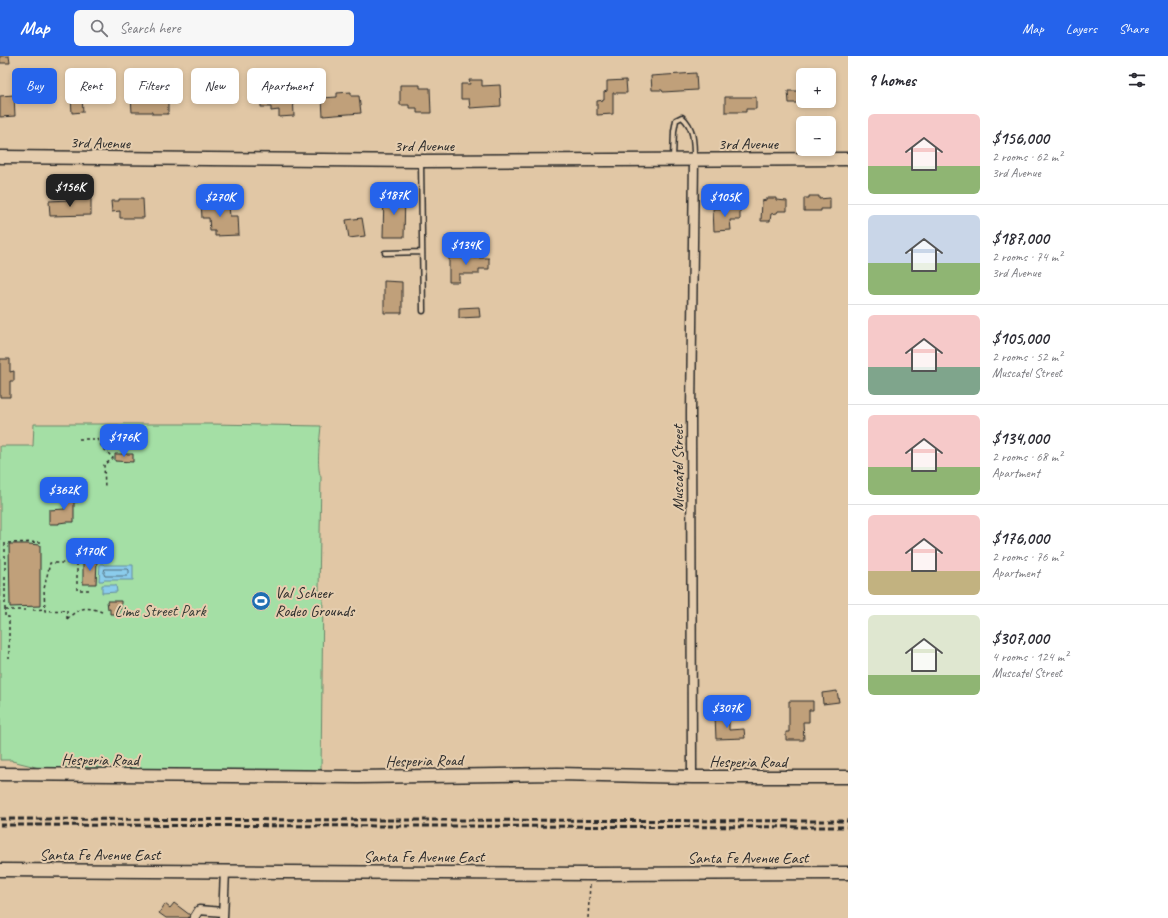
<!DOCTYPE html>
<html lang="en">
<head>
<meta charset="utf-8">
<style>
  :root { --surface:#fff; --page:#f7f7f7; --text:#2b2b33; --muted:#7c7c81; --line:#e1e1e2; --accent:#2563eb }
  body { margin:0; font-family:Caveat,sans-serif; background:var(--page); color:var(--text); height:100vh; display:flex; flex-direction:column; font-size:15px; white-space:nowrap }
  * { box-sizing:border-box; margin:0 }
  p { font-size:13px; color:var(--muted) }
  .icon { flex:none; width:22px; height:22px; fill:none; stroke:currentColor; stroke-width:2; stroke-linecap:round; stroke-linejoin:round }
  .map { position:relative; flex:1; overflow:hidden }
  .details { display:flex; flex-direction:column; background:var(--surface); width:320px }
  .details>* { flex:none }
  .guide { position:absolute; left:12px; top:12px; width:380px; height:36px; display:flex; gap:8px }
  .tools { position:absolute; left:796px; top:12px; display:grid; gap:8px }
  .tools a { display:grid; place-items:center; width:40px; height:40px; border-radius:6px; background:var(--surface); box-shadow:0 2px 6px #0003; font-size:20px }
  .price { position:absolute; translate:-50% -34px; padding:0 9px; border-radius:8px; background:var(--accent); color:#fff; font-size:13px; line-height:26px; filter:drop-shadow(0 1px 2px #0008) }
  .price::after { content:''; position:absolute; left:50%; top:24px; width:12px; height:9px; margin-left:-6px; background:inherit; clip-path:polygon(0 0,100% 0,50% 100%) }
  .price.on { background:#222; color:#fff }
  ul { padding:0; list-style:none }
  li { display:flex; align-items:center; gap:12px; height:100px; padding:0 20px }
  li+li { border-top:1px solid var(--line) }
  li span { display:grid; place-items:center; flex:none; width:112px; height:80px; border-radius:6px; color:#555 }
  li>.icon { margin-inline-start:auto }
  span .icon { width:48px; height:48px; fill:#fffc; stroke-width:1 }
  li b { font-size:17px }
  h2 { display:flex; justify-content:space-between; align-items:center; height:48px; padding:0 20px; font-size:17px }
  .chip { padding:0 14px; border-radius:6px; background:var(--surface); box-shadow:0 2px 6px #0003; font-size:14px; line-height:36px }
  .chip.on { background:var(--accent); color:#fff }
  header { display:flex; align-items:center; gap:24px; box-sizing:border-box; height:56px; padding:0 20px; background:var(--accent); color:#fff }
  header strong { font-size:19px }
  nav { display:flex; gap:22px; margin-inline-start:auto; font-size:14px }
  .search { width:280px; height:36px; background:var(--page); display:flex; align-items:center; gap:10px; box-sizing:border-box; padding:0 14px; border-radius:6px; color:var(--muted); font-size:15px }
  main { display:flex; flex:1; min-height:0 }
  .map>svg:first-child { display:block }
  .green { fill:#a4dfa5; stroke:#688568 }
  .water { fill:#8bccec; stroke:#658c9f }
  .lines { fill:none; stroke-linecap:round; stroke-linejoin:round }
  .shore { stroke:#516b78; stroke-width:1 }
  .building { fill:#c0a07a; stroke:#2b2b2b }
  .lane-casing { stroke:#2b2b2b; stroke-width:7 }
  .street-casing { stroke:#2b2b2b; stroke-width:11 }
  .secondary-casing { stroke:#2b2b2b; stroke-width:15 }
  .path { stroke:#2b2b2b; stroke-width:1.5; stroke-dasharray:3 3; stroke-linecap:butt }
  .lane { stroke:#e5cdae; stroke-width:4 }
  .street { stroke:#e5cdae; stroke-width:8 }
  .secondary { stroke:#e5cdae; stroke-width:12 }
  .rail { stroke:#2b2b2b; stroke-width:3; stroke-dasharray:6 3; stroke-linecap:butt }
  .labels { text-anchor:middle; stroke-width:4; stroke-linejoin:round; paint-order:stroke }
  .street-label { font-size:16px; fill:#2b2b2b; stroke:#e5cdae }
  .poi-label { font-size:16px; fill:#2b2b2b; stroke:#e5cdae; text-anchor:start }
  .park-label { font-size:16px; fill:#373d37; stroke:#e5cdae }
</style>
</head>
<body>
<header>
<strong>Map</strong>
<div class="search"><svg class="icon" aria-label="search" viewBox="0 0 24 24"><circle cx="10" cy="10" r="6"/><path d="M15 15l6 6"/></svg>Search here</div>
<nav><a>Map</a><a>Layers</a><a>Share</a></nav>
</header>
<main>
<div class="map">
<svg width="848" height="862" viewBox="0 0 848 862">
  <rect width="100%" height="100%" fill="#e1c7a5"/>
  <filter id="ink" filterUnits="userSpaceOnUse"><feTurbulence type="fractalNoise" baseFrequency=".025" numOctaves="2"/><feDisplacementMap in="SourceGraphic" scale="8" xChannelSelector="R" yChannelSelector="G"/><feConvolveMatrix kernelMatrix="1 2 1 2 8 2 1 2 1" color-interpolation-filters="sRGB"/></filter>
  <g filter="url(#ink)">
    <path class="green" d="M 34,368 L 211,368 L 321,370 C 320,381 316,412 321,421 L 319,535 L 323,535 L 321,715 L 45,714 L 32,710 L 12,705 L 12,704 L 0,704 L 0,390 L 33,390 Z"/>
    <path class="water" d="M 100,508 L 103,508 L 104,509 L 133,509 L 133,524 L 104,524 L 103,525 L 99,525 Z
      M 102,529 L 116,529 L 117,536 L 102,537 Z"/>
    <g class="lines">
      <path class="shore" d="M 105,513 L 128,513 L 129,514 L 129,518 L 127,520 L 105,520 L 104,518 Z"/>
    </g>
    <path class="building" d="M 0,0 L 9,0 L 10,7 L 0,7 Z
      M 696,17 L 697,34 L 663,36 L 662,34 L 652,34 L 651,20 Z
      M 469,24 L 482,24 L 482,30 L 500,29 L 501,50 L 470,52 L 469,43 L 461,43 L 461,28 L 470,28 Z
      M 626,24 L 627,37 L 613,37 L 613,58 L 597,59 L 597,45 L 604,44 L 604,36 L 607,35 L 607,25 Z
      M 400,29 L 420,29 L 420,32 L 430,32 L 431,57 L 417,57 L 417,52 L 409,52 L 409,49 L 400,49 Z
      M 788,35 L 803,35 L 803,47 L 789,47 Z
      M 293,36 L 294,60 L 279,61 L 279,54 L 271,55 L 271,51 L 261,51 L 261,37 Z
      M 351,36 L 351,40 L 359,40 L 361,57 L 323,60 L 322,42 L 337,41 L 337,37 Z
      M 144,37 L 155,37 L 155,41 L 168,41 L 168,58 L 152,58 L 152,56 L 132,56 L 131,41 L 145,41 Z
      M 14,39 L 15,60 L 0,61 L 0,40 Z
      M 71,41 L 82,41 L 83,56 L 72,57 Z
      M 725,41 L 756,41 L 756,53 L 746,53 L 746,56 L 725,56 Z
      M 384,138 L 405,139 L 404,181 L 383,181 Z
      M 809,140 L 819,140 L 819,143 L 830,142 L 830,153 L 821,153 L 821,155 L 804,155 L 804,142 L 809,142 Z
      M 766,142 L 776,142 L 776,144 L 787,145 L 787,155 L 778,155 L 777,157 L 771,158 L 770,165 L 761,165 L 762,145 L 766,144 Z
      M 91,143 L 91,159 L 50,160 L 49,145 Z
      M 119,143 L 143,143 L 144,162 L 120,162 L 120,155 L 112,156 L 111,145 L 119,145 Z
      M 218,143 L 219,151 L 229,150 L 230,160 L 238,160 L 239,179 L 215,180 L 215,175 L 210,175 L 209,162 L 202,162 L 201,144 Z
      M 740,152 L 740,164 L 730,164 L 731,174 L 714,175 L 713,153 Z
      M 362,162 L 365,180 L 349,182 L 346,164 Z
      M 467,193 L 474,193 L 474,202 L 489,202 L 489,213 L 479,213 L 479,218 L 459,218 L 459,226 L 449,226 L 449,202 L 467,202 Z
      M 384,225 L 402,226 L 402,257 L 384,257 Z
      M 479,251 L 480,261 L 459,262 L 459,252 Z
      M 0,303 L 10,303 L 10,316 L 14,315 L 14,325 L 10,325 L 10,341 L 0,341 Z
      M 115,398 L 133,398 L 133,406 L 115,405 Z
      M 64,438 L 78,439 L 78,446 L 74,446 L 74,466 L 66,466 L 59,467 L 59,468 L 49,468 L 49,454 L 65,453 Z
      M 9,488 L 28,488 L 40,489 L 40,550 L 10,551 Z
      M 83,505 L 97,505 L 96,528 L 83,528 Z
      M 107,545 L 121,545 L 121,553 L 119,553 L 119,558 L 110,558 L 110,553 L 108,553 Z
      M 837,635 L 839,646 L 823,648 L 822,637 Z
      M 789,645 L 813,645 L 813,654 L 809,654 L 809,666 L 803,666 L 804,684 L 786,684 L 786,676 L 789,676 Z
      M 715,660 L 729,660 L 729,674 L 744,673 L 745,682 L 716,683 Z
      M 174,847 L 190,859 L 189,862 L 166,862 L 159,857 L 165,848 L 170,852 Z"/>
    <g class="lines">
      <g class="lane-casing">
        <path id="lane" d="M 673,102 L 674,75 L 676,64 L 682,61 C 694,71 694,87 694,102
          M 421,106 L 423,255
          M 385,197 L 422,196"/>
      </g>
      <g class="street-casing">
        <path id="street" d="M 692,721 L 691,356 L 694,103
          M 194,862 L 199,854 L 223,856
          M 223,862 L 225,815"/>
      </g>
      <g class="secondary-casing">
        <path id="secondary" d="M 0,101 L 421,105 L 848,103
          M 0,718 L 358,721 L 558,718 L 692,721 L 848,721
          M 0,814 L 591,818 L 848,817"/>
      </g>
      <path class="path" d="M 79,383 L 97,383 L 103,392 L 113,402 L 111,404 L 104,409 L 105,432
        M 77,507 L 77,534 L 92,534
        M 5,514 L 5,487 L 41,486
        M 5,521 L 5,561 L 9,561 L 9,602
        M 5,554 L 29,554
        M 33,554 L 45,553
        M 67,563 L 67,554 L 45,555 L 44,533 L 50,507 L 77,507 L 77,503 L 97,503
        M 67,563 C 80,551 86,550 102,556
        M 588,862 L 590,828"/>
      <use href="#lane" class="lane"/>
      <use href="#street" class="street"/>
      <use href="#secondary" class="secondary"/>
      <path class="rail" d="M 0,763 L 848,765
        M 0,769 L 848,771"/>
    </g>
  </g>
  <defs>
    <g id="stadium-disc" transform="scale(1)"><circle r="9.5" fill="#1f6fb2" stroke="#e5cdae"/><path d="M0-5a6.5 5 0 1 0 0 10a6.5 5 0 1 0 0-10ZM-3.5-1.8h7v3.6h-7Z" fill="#fff"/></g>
  </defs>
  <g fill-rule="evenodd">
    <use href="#stadium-disc" x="261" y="545"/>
  </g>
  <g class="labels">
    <g class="street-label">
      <text transform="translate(100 86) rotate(1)" y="6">3rd Avenue</text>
      <text x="748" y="93">3rd Avenue</text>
      <text x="424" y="95">3rd Avenue</text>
      <text transform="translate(677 412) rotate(-90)" y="6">Muscatel Street</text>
      <text x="100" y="709">Hesperia Road</text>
      <text transform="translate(424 704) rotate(-1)" y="6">Hesperia Road</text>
      <text x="748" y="711">Hesperia Road</text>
      <text x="100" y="804">Santa Fe Avenue East</text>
      <text x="424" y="806">Santa Fe Avenue East</text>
      <text x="748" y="807">Santa Fe Avenue East</text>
    </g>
    <g class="poi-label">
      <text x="275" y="542">Val Scheer<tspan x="275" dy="18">Rodeo Grounds</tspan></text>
    </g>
    <g class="park-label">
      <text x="160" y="560">Lime Street Park</text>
    </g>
  </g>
</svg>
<div class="tools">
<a>+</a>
<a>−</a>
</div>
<b class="price on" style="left:70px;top:152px">$156K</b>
<b class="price" style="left:394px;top:160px">$187K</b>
<b class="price" style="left:220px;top:162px">$270K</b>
<b class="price" style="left:725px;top:162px">$105K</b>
<b class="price" style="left:466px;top:210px">$134K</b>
<b class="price" style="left:124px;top:402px">$176K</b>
<b class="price" style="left:64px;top:455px">$362K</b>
<b class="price" style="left:90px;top:516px">$170K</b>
<b class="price" style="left:727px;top:673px">$307K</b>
<div class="guide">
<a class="chip on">Buy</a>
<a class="chip">Rent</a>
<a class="chip">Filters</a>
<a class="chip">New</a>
<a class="chip">Apartment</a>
</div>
</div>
<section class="details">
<h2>9 homes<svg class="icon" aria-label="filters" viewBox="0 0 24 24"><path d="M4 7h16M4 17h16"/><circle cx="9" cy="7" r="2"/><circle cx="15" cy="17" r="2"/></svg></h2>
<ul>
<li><span style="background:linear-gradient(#f6c9c9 65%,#8fb573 0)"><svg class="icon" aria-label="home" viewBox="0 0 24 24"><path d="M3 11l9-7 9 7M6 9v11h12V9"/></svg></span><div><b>$156,000</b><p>2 rooms · 62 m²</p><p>3rd Avenue</p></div></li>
<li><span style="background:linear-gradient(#c9d6e8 60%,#8fb573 0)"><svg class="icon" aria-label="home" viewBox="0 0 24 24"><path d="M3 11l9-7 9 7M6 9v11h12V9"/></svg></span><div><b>$187,000</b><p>2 rooms · 74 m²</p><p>3rd Avenue</p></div></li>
<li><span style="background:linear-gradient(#f6c9c9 65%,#7fa58c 0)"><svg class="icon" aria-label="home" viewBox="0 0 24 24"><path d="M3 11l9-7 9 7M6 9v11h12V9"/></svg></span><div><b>$105,000</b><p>2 rooms · 52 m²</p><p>Muscatel Street</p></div></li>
<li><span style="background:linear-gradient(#f6c9c9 65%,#8fb573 0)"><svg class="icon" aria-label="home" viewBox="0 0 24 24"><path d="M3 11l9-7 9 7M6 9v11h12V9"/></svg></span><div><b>$134,000</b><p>2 rooms · 68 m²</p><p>Apartment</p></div></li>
<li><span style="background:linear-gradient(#f6c9c9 70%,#c2b280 0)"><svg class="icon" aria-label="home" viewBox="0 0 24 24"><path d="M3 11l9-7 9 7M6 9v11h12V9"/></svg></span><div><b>$176,000</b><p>2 rooms · 76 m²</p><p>Apartment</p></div></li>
<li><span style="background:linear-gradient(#dfe7d0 75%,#8fb573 0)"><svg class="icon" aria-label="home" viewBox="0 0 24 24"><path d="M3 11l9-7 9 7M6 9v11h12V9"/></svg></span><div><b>$307,000</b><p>4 rooms · 124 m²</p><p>Muscatel Street</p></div></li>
</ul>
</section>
</main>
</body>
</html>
